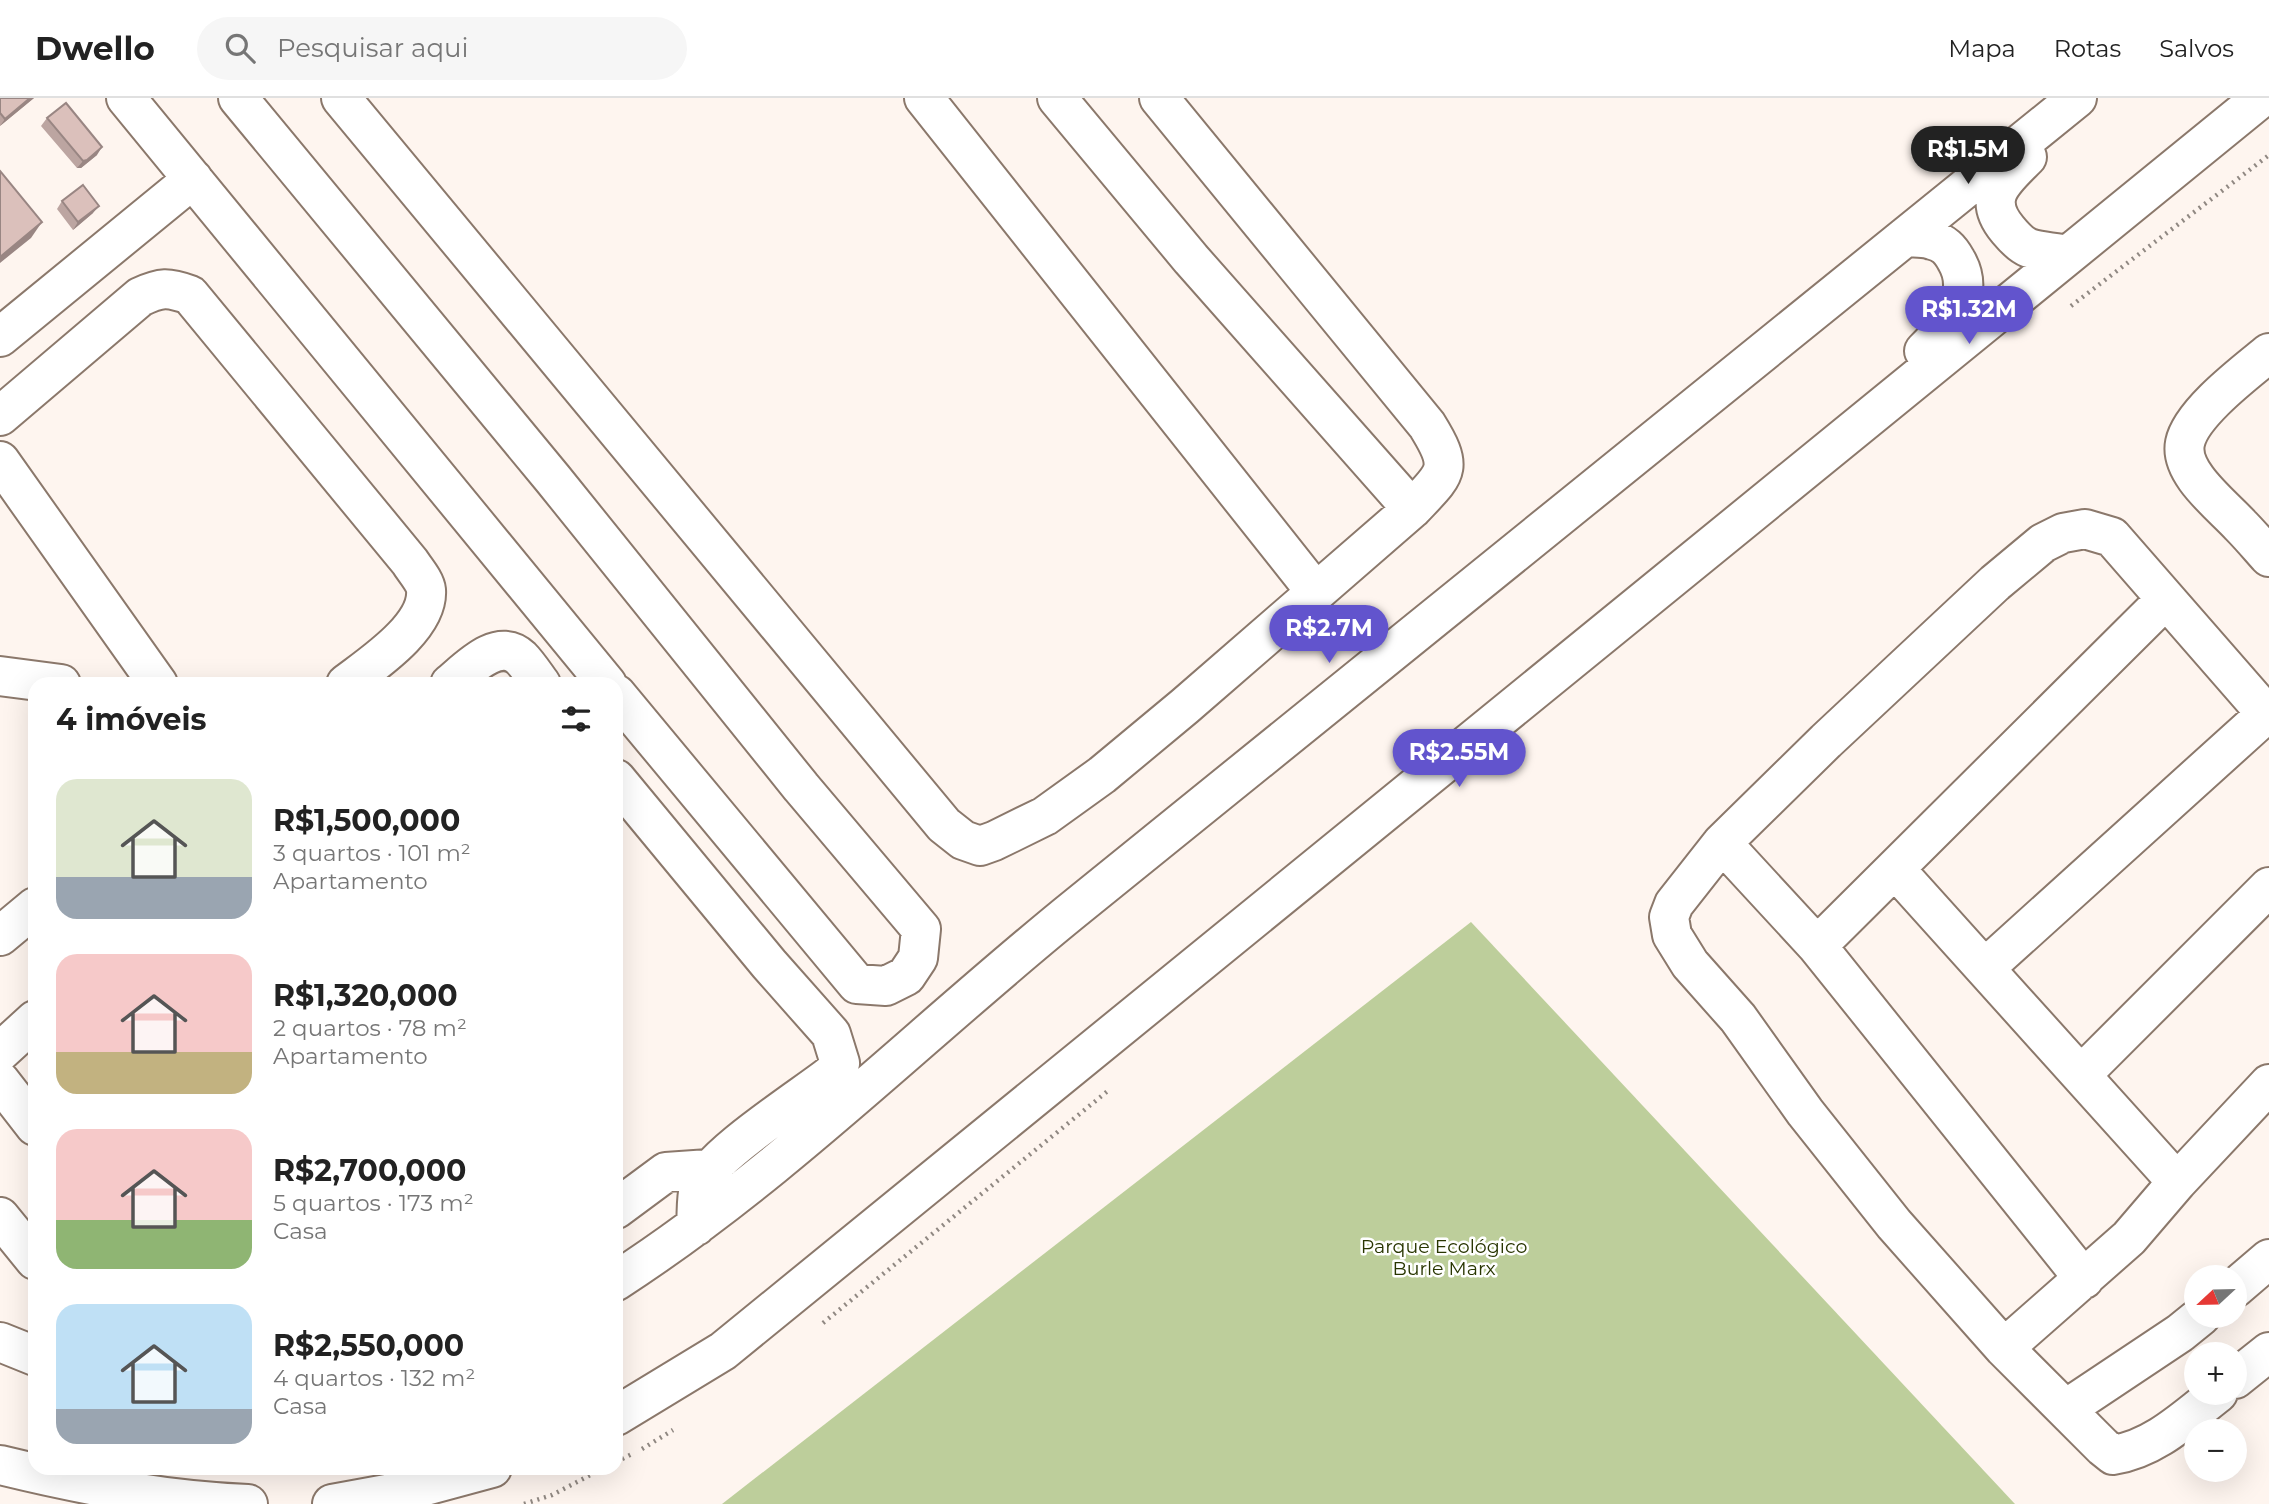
<!DOCTYPE html>
<html lang="pt">
<head>
<meta charset="utf-8">
<style>
  :root { --surface:#fff; --page:#f6f6f6; --text:#222; --muted:#767676; --line:#e0e0e0; --accent:#6254cd }
  body { margin:0; font-family:Montserrat,sans-serif; background:var(--page); color:var(--text); height:100vh; display:flex; flex-direction:column; font-size:26px; white-space:nowrap }
  * { box-sizing:border-box; margin:0 }
  p { font-size:23px; color:var(--muted) }
  .icon { flex:none; width:38px; height:38px; fill:none; stroke:currentColor; stroke-width:2; stroke-linecap:round; stroke-linejoin:round }
  .map { position:relative; flex:1; overflow:hidden }
  .panel { position:absolute; left:28px; top:579px; width:595px; height:798px; display:flex; flex-direction:column; background:var(--surface); border-radius:21px; box-shadow:0 7px 28px #0002 }
  .panel>* { flex:none }
  .needle { width:46px; rotate:248deg }
  .controls { position:absolute; left:2184px; top:1167px; display:grid; gap:14px }
  .controls a { display:grid; place-items:center; width:63px; height:63px; border-radius:50%; background:var(--surface); box-shadow:0 7px 28px #0002; font-size:35px }
  .price { position:absolute; translate:-50% -60px; padding:0 16px; border-radius:24px; background:var(--accent); color:#fff; font-size:23px; line-height:46px; filter:drop-shadow(0 2px 4px #0008) }
  .price::after { content:''; position:absolute; left:50%; top:42px; width:21px; height:16px; margin-left:-10px; background:inherit; clip-path:polygon(0 0,100% 0,50% 100%) }
  .price.current { background:#222; color:#fff }
  ul { padding:0; list-style:none }
  li { display:flex; align-items:center; gap:21px; height:175px; padding:0 28px }
  li span { display:grid; place-items:center; flex:none; width:196px; height:140px; border-radius:21px; color:#555 }
  li>.icon { margin-inline-start:auto }
  span .icon { width:84px; height:84px; fill:#fffc; stroke-width:1 }
  li b { font-size:30px }
  h2 { display:flex; justify-content:space-between; align-items:center; height:84px; padding:0 28px; font-size:30px }
  header { display:flex; align-items:center; gap:42px; box-sizing:border-box; height:98px; padding:0 35px; background:var(--surface); border-bottom:2px solid var(--line) }
  header strong { font-size:33px }
  nav { display:flex; gap:38px; margin-inline-start:auto; font-size:24px }
  .search { width:490px; height:63px; background:var(--page); display:flex; align-items:center; gap:18px; box-sizing:border-box; padding:0 24px; border-radius:38px; color:var(--muted); font-size:26px }
  .map>svg:first-child { display:block }
  .green { fill:#bdce9b }
  .lines { fill:none; stroke-linecap:round; stroke-linejoin:round }
  .minor-casing { stroke:#8b786b; stroke-width:42 }
  .path { stroke:#908882; stroke-width:4.5; stroke-dasharray:2 5; stroke-linecap:butt }
  .minor { stroke:#fff; stroke-width:38 }
  .wall { fill:#bca5a1 }
  .shaded-wall { fill:#998683 }
  .building { fill:#dbc0bb; stroke:#998683; stroke-width:2 }
  .labels { text-anchor:middle; stroke-width:5; stroke-linejoin:round; paint-order:stroke }
  .park-label { font-size:19px; fill:#283500; stroke:#fff }
</style>
</head>
<body>
<header>
<strong>Dwello</strong>
<div class="search"><svg class="icon" aria-label="search" viewBox="0 0 24 24"><circle cx="10" cy="10" r="6"/><path d="M15 15l6 6"/></svg>Pesquisar aqui</div>
<nav><a>Mapa</a><a>Rotas</a><a>Salvos</a></nav>
</header>
<div class="map">
<svg width="2269" height="1406" viewBox="0 0 2269 1406">
  <rect width="100%" height="100%" fill="#fef5ef"/>
  <path class="green" d="M 1471,824 L 2015,1406 L 722,1406 Z"/>
  <g class="lines">
    <g class="minor-casing">
      <path id="minor" d="M 126,0 L 607,586
        M 238,0 L 553,381 L 801,689 L 921,831 L 918,860 L 906,878 L 886,888 L 857,886 L 616,596
        M 341,0 L 944,727 L 963,742 L 980,748 L 994,743 L 1045,718 L 1102,677 L 1185,608 L 1412,411 C 1446,375 1455,372 1427,327 L 1159,0
        M 924,0 L 1315,493
        M 1057,0 L 1191,161 L 1412,411
        M 2027,59 C 2003,83 1981,100 2008,132 C 2013,138 2021,147 2029,150 C 2040,154 2055,154 2067,157
        M 1905,139 C 1913,140 1924,139 1932,142 C 1944,145 1950,151 1956,162 C 1977,197 1948,229 1924,253
        M 0,239 L 193,81
        M 2269,255 C 2246,274 2191,315 2185,345 C 2179,375 2222,407 2240,427 C 2250,437 2260,449 2269,459
        M 0,318 L 140,199 C 161,189 168,189 190,197 L 410,464 C 415,472 425,483 426,492 C 429,529 372,566 346,586
        M 0,363 L 158,586
        M 0,578 L 61,586
        M 450,586 C 467,572 498,538 521,560 C 528,567 535,578 541,586
        M 616,681 L 769,866 L 831,936 L 840,965 L 832,976 C 804,998 707,1060 699,1089 C 696,1101 697,1115 696,1128
        M 1722,745 L 1817,848 L 2084,1181
        M 1895,771 L 2177,1084
        M 0,838 L 35,809
        M 1817,848 L 2166,501
        M 1985,870 L 2266,616
        M 0,954 L 35,922
        M 2081,977 L 2269,789
        M 0,983 L 35,1028
        M 616,1111 L 666,1074 L 709,1071
        M 0,1119 L 35,1162
        M 616,1183 C 783,1075 924,932 1078,808 C 1411,539 1744,269 2077,0
        M 2235,1190 L 2269,1161
        M 0,1244 L 35,1258
        M 2004,1250 L 2129,1140 L 2177,1084 L 2269,986
        M 2235,1281 L 2269,1254
        M 2218,1295 C 2186,1320 2154,1351 2113,1357 L 2103,1349 L 2004,1250 L 1894,1126 L 1805,1014 L 1738,920 L 1690,866 L 1672,837 L 1669,819 L 1674,806 L 1722,745 L 1826,643 L 1995,485 L 2043,445 L 2063,435 L 2085,431 L 2112,439 L 2269,619
        M 2066,1311 L 2180,1235 L 2201,1218
        M 616,1318 L 723,1253 L 2261,0
        M 0,1367 C 81,1387 165,1403 248,1406
        M 332,1406 L 414,1391 L 492,1370"/>
    </g>
    <path class="path" d="M 2071,208 L 2269,57
      M 823,1225 L 1109,992
      M 642,1351 L 673,1332
      M 616,1364 L 634,1355
      M 524,1406 L 552,1397 L 604,1370"/>
    <use href="#minor" class="minor"/>
  </g>
  <path class="wall" d="M 0,0 L 34,0 L 0,28 Z
    M 47,20 L 97,57 L 81,70 L 77,70 L 41,28 Z
    M 62,103 L 93,115 L 73,132 L 57,111 Z"/>
  <path class="shaded-wall" d="M 30,0 L 34,0 L 0,28 L 5,21 Z
    M 102,49 L 97,57 L 81,70 L 77,70 L 83,63 Z
    M 99,108 L 93,115 L 73,132 L 78,124 Z
    M 42,124 L 31,140 L 0,165 L 0,159 Z"/>
  <path class="building" d="M 0,0 L 30,0 L 5,21 L 0,15 Z
    M 66,5 L 102,49 L 87,62 L 83,63 L 47,20 Z
    M 0,73 L 42,124 L 0,159 Z
    M 83,87 L 99,108 L 78,124 L 62,103 Z"/>
  <g class="labels">
    <g class="park-label">
      <text x="1444" y="1155">Parque Ecológico<tspan x="1444" dy="22">Burle Marx</tspan></text>
    </g>
  </g>
</svg>
<div class="controls">
<a><svg class="needle" viewBox="-14 -14 28 28"><path d="M0-13l5 13h-10z" fill="#e53935"/><path d="M0 13l5-13h-10z" fill="#767676"/></svg></a>
<a>+</a>
<a>−</a>
</div>
<b class="price current" style="left:1968px;top:88px">R$1.5M</b>
<b class="price" style="left:1969px;top:248px">R$1.32M</b>
<b class="price" style="left:1329px;top:567px">R$2.7M</b>
<b class="price" style="left:1459px;top:691px">R$2.55M</b>
<section class="panel">
<h2>4 imóveis<svg class="icon" aria-label="filters" viewBox="0 0 24 24"><path d="M4 7h16M4 17h16"/><circle cx="9" cy="7" r="2"/><circle cx="15" cy="17" r="2"/></svg></h2>
<ul>
<li><span style="background:linear-gradient(#dfe7d0 70%,#9aa5b1 0)"><svg class="icon" aria-label="home" viewBox="0 0 24 24"><path d="M3 11l9-7 9 7M6 9v11h12V9"/></svg></span><div><b>R$1,500,000</b><p>3 quartos · 101 m²</p><p>Apartamento</p></div></li>
<li><span style="background:linear-gradient(#f6c9c9 70%,#c2b280 0)"><svg class="icon" aria-label="home" viewBox="0 0 24 24"><path d="M3 11l9-7 9 7M6 9v11h12V9"/></svg></span><div><b>R$1,320,000</b><p>2 quartos · 78 m²</p><p>Apartamento</p></div></li>
<li><span style="background:linear-gradient(#f6c9c9 65%,#8fb573 0)"><svg class="icon" aria-label="home" viewBox="0 0 24 24"><path d="M3 11l9-7 9 7M6 9v11h12V9"/></svg></span><div><b>R$2,700,000</b><p>5 quartos · 173 m²</p><p>Casa</p></div></li>
<li><span style="background:linear-gradient(#bfe0f5 75%,#9aa5b1 0)"><svg class="icon" aria-label="home" viewBox="0 0 24 24"><path d="M3 11l9-7 9 7M6 9v11h12V9"/></svg></span><div><b>R$2,550,000</b><p>4 quartos · 132 m²</p><p>Casa</p></div></li>
</ul>
</section>
</div>
</body>
</html>
